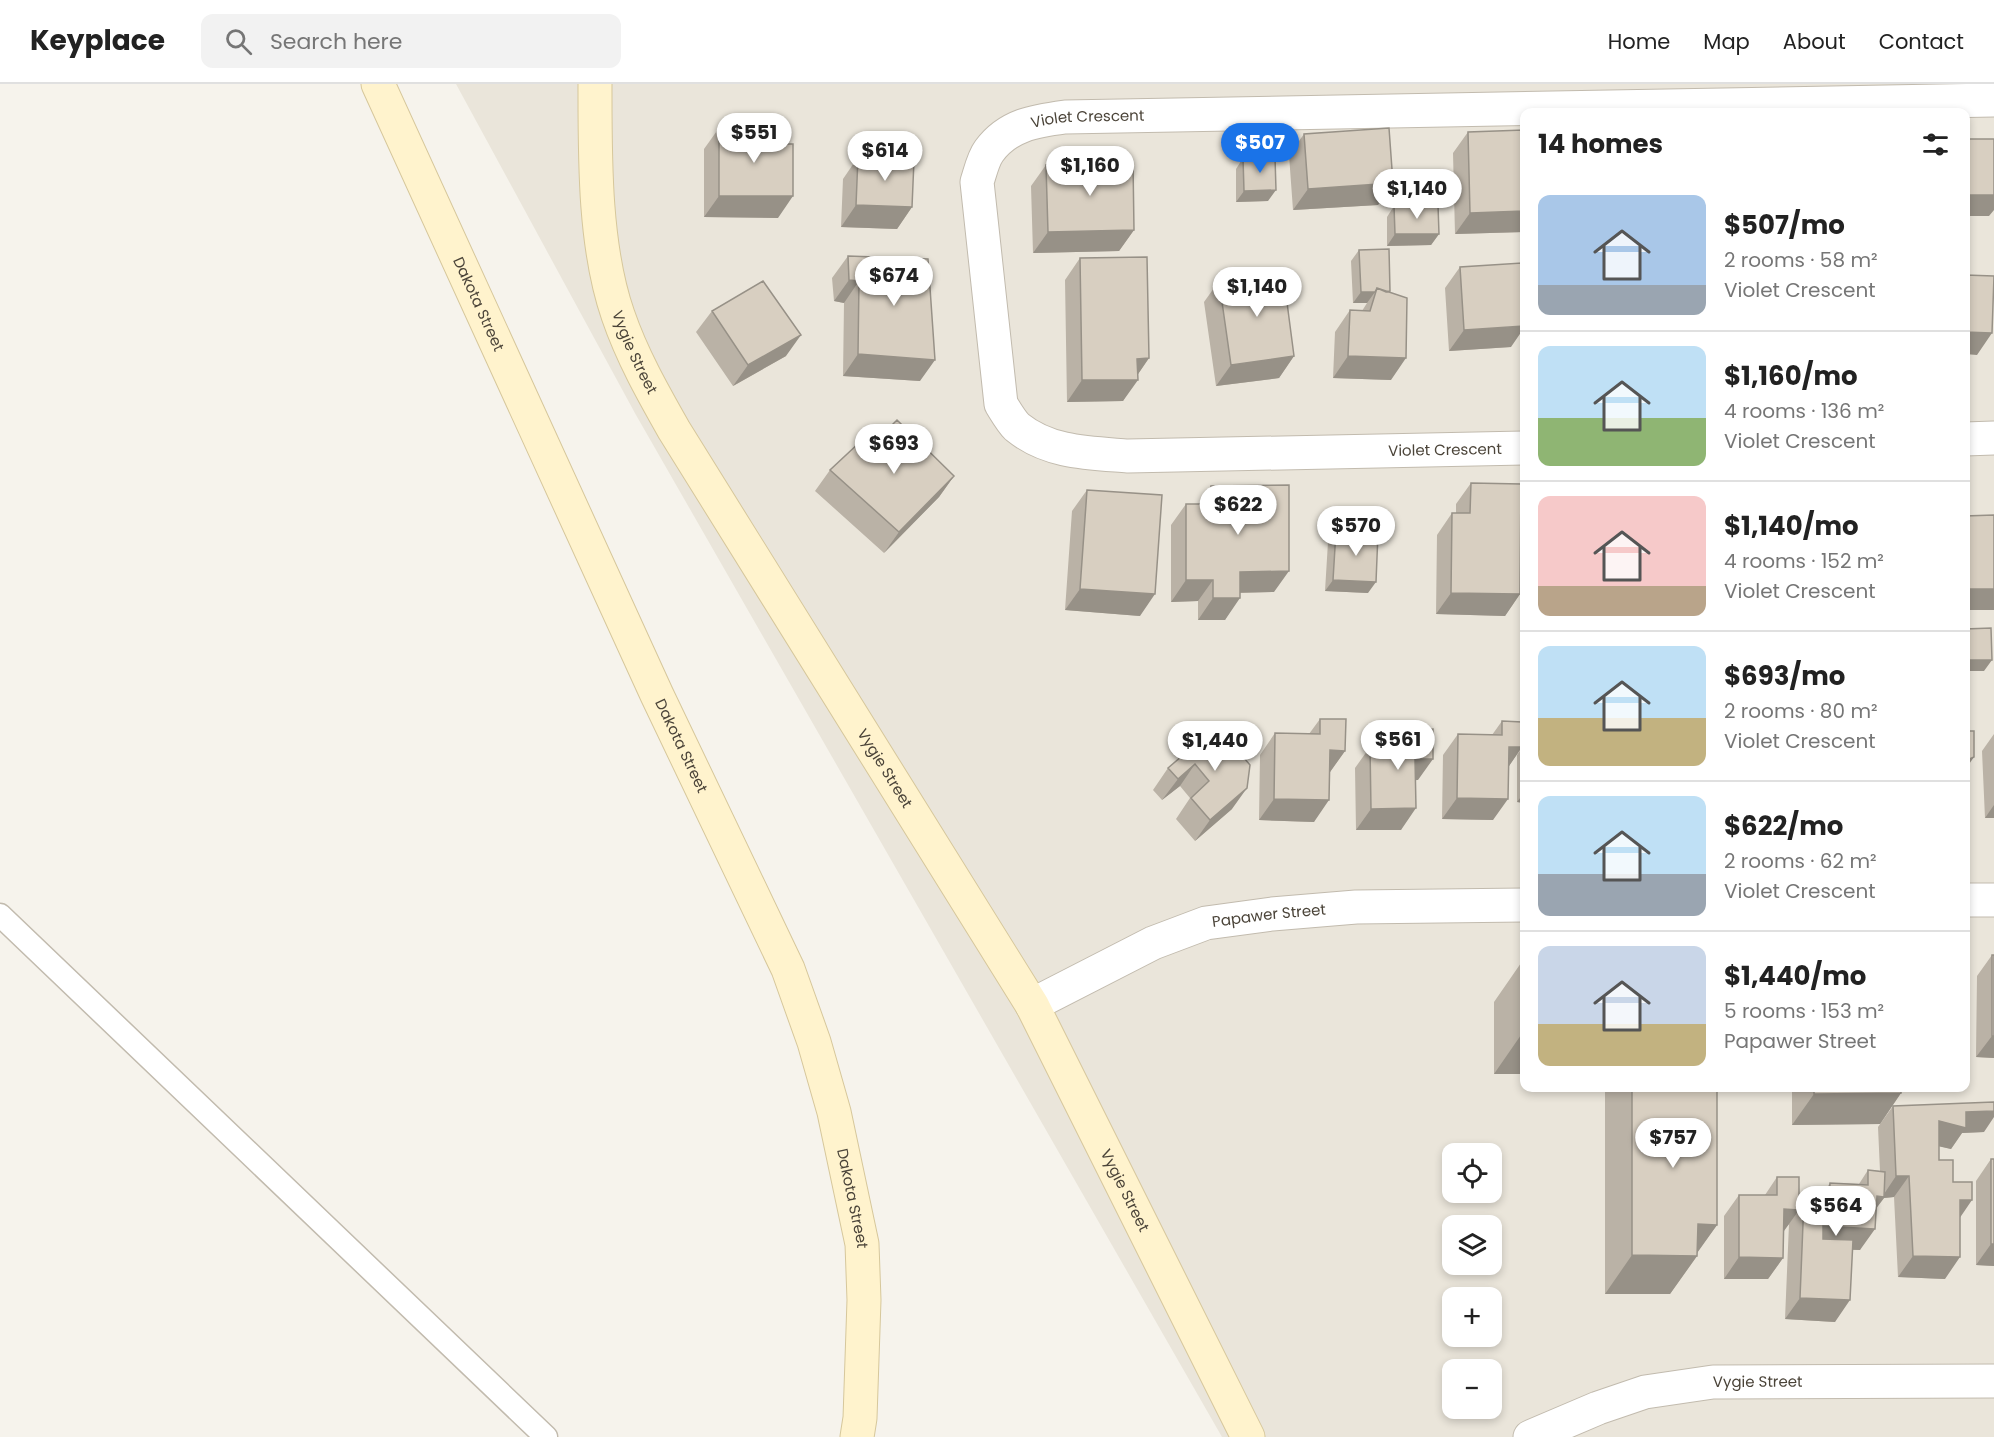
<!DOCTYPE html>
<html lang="en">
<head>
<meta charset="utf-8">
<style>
  :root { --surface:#fff; --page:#f2f2f2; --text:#222; --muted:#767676; --line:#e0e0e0; --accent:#1a73e8 }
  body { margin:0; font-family:Poppins,sans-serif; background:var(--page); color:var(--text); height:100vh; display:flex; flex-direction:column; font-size:22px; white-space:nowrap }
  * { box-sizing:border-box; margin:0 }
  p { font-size:20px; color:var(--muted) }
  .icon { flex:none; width:33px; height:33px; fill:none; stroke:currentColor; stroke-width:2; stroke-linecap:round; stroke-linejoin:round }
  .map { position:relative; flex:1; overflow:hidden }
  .side { position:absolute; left:1520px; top:24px; width:450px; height:984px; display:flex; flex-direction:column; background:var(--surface); border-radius:12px; box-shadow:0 3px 9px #0003 }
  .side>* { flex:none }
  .fabs { position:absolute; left:1442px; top:1059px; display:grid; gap:12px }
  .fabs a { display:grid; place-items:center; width:60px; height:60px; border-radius:12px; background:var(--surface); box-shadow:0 3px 9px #0003; font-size:30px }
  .price { position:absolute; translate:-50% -51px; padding:0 14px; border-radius:21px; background:#fff; color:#222; font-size:20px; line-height:39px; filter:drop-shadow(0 2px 3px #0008) }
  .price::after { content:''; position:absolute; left:50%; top:36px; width:18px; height:14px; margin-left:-9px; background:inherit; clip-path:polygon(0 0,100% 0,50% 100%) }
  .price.active { background:var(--accent); color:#fff }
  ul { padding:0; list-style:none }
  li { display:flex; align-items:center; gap:18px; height:150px; padding:0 18px }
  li+li { border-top:2px solid var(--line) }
  li span { display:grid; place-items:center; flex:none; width:168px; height:120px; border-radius:12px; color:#555 }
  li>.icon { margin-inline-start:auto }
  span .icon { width:72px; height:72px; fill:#fffc; stroke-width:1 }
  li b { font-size:26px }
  h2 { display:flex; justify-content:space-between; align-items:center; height:72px; padding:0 18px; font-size:26px }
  header { display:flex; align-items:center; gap:36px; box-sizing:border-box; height:84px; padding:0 30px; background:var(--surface); border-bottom:2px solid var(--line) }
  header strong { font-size:28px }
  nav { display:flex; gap:33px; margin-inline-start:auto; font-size:21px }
  .search { width:420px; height:54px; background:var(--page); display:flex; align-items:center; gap:15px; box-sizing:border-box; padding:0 21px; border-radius:12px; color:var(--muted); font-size:22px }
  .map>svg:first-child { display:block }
  .residential { fill:#eae5da; fill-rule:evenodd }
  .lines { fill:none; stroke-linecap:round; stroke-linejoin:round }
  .lane-casing { stroke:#c2bbae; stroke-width:25 }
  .street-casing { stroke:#c2bbae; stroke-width:35 }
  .secondary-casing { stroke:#d6c79b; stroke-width:35 }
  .lane { stroke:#fff; stroke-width:22 }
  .street { stroke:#fff; stroke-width:33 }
  .secondary { stroke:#fff3cd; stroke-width:33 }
  .wall { fill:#bab2a6 }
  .shaded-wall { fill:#979187 }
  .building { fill:#d8cfc1; stroke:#979187; stroke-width:1.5 }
  .labels { text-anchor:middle; stroke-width:4.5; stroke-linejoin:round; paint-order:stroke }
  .street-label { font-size:15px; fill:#4b4439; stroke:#fff }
</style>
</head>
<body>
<header>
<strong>Keyplace</strong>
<div class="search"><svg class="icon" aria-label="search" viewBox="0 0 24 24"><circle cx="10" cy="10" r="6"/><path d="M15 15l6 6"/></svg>Search here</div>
<nav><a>Home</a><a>Map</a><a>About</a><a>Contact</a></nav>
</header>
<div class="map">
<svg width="1994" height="1353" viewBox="0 0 1994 1353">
  <rect width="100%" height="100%" fill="#f6f3ec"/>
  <path class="residential" d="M 456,0 L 1994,0 L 1994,1353 L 1222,1353 L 636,331 ZM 1524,28 L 1965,28 L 1965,1004 L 1524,1004 ZM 1452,1070 L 1491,1070 L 1491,1108 L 1452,1108 ZM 1452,1142 L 1491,1142 L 1491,1180 L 1452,1180 ZM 1452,1214 L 1491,1214 L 1491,1252 L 1452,1252 ZM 1452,1286 L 1491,1286 L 1491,1324 L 1452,1324 Z"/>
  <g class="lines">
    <g class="lane-casing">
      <path id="lane" d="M 0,831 L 546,1353"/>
    </g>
    <g class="street-casing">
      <g id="street">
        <path d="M 1965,355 L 1994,354"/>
        <path id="s1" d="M 1524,364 L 1128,372 C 1089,369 1049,369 1017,343 C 1011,337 1006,328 1001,320 L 977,98 C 980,89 983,75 989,67 C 1008,41 1035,37 1065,33 L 1994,16"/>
        <path d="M 1965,816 L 1994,816"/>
        <path id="s2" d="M 1032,921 L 1153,859 L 1206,839 L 1272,830 L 1356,823 L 1524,821"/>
        <path id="s3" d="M 1530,1353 L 1598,1324 L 1645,1308 L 1713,1298 L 1994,1297"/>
      </g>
    </g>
    <g class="secondary-casing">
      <g id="secondary">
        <path id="s4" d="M 378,0 L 657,611 L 788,885 L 814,958 L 834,1028 L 862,1160 L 864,1216 L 860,1334 L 857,1353"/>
        <path id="s5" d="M 595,0 C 595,73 594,162 618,231 C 632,272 653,309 674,346 L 1032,921 L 1248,1353"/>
      </g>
    </g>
    <use href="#lane" class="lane"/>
    <use href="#street" class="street"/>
    <use href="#secondary" class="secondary"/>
  </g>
  <path class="wall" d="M 719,44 L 771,60 L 778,134 L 704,133 L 704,65 Z
    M 1468,48 L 1524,148 L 1455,150 L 1453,69 Z
    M 1304,50 L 1393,99 L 1378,121 L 1293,126 L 1289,71 Z
    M 858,73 L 912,123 L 897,145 L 841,143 L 843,95 Z
    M 1243,74 L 1268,117 L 1236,118 L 1236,85 Z
    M 1046,81 L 1134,146 L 1119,167 L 1033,169 L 1031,102 Z
    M 1394,122 L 1439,150 L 1431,161 L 1387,162 L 1387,133 Z
    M 1359,166 L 1389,209 L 1391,296 L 1333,294 L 1335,248 L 1350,226 L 1362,227 L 1367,219 L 1353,219 L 1351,177 Z
    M 848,172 L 920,297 L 843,292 L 844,219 L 834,217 L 832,194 Z
    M 1080,174 L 1149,274 L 1138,290 L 1123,317 L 1067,318 L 1065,196 Z
    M 1460,183 L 1511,263 L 1449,267 L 1445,204 Z
    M 1219,197 L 1294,272 L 1279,294 L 1216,302 L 1204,218 Z
    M 712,227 L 786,272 L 733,302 L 696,248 Z
    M 865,368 L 954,392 L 939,413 L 884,469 L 815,407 L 830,386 Z
    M 1471,399 L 1520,510 L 1505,532 L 1436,530 L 1437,451 L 1452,429 L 1456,429 L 1456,420 Z
    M 1211,402 L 1274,508 L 1240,509 L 1225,536 L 1198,536 L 1198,517 L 1171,518 L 1171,441 L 1186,420 L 1199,420 Z
    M 1087,406 L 1140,532 L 1065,526 L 1072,427 Z
    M 1336,447 L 1368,509 L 1325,507 L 1328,458 Z
    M 1320,635 L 1345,667 L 1330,688 L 1329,688 L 1314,738 L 1259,736 L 1260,671 L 1275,649 L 1309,650 Z
    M 1502,637 L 1522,663 L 1509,682 L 1493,736 L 1442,735 L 1443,671 L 1458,650 L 1492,651 Z
    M 1217,642 L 1232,725 L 1195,757 L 1176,735 L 1190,714 L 1180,702 L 1162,716 L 1153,706 L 1168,684 Z
    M 1412,646 L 1418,696 L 1415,696 L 1401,746 L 1356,746 L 1355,684 L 1370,663 L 1399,663 L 1401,662 Z
    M 1994,650 L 1994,734 L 1985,734 L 1982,667 Z
    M 1524,661 L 1524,719 L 1517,718 L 1517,671 Z
    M 1992,871 L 1994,871 L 1994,974 L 1976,973 L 1977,892 Z
    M 1521,879 L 1524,990 L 1494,990 L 1494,918 Z
    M 1605,1004 L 1717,1004 L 1717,1141 L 1697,1168 L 1697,1172 L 1670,1210 L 1605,1210 Z
    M 1792,1004 L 1901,1004 L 1901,1009 L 1880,1040 L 1792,1041 Z
    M 1893,1022 L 1984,1048 L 1962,1049 L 1951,1065 L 1939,1062 L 1939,1076 L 1953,1098 L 1960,1133 L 1945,1195 L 1898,1193 L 1894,1113 L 1884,1114 L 1876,1124 L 1860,1166 L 1852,1166 L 1835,1238 L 1785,1235 L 1789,1140 L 1783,1147 L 1783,1174 L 1768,1195 L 1724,1195 L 1724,1132 L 1739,1111 L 1765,1111 L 1777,1093 L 1799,1123 L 1804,1115 L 1819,1116 L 1830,1099 L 1859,1100 L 1868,1086 L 1880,1087 L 1878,1043 Z
    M 1991,1075 L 1994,1182 L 1976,1181 L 1976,1097 Z"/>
  <path class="shaded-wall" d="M 1393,99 L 1378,121 L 1293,126 L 1308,105 Z
    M 1276,106 L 1268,117 L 1236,118 L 1244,107 Z
    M 1965,111 L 1994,111 L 1994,126 L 1989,132 L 1965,132 Z
    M 719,112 L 793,112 L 778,134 L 704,133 Z
    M 856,121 L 912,123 L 897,145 L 841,143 Z
    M 1524,127 L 1524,148 L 1455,150 L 1470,129 Z
    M 1134,146 L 1119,167 L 1033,169 L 1048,148 Z
    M 1395,150 L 1439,150 L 1431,161 L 1387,162 Z
    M 849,196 L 859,197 L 844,219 L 834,217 Z
    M 1361,208 L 1375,208 L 1367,219 L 1353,219 Z
    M 1524,242 L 1524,244 L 1511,263 L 1449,267 L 1464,246 Z
    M 1965,248 L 1992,249 L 1977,271 L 1965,270 Z
    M 801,251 L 786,272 L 733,302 L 748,281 Z
    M 858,270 L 935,276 L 920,297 L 843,292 Z
    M 1294,272 L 1279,294 L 1216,302 L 1231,281 Z
    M 1348,272 L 1406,274 L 1391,296 L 1333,294 Z
    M 1149,274 L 1134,296 L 1138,296 L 1123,317 L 1067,318 L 1082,296 L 1137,275 Z
    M 954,392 L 939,413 L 884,469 L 899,448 Z
    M 1289,487 L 1274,508 L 1225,509 L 1240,488 Z
    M 1186,496 L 1213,496 L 1198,517 L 1171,518 Z
    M 1333,496 L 1376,498 L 1368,509 L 1325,507 Z
    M 1080,505 L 1155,510 L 1140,532 L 1065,526 Z
    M 1965,505 L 1994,505 L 1994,526 L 1965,526 Z
    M 1451,509 L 1520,510 L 1505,532 L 1436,530 Z
    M 1213,514 L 1240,514 L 1225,536 L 1198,536 Z
    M 1965,576 L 1992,576 L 1984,587 L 1965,587 Z
    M 1509,663 L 1522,663 L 1507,685 Z
    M 1330,666 L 1345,667 L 1330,688 L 1314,688 Z
    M 1974,673 L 1965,686 L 1965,677 Z
    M 1415,675 L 1433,675 L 1418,696 L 1400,697 Z
    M 1195,680 L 1180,702 L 1162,716 L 1178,695 Z
    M 1247,704 L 1232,725 L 1195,757 L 1210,736 Z
    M 1524,709 L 1524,719 L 1517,718 Z
    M 1457,714 L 1508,715 L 1493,736 L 1442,735 Z
    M 1274,715 L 1329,716 L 1314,738 L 1259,736 Z
    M 1994,721 L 1994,734 L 1985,734 Z
    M 1416,724 L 1401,746 L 1356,746 L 1371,725 Z
    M 1521,951 L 1524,951 L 1524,990 L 1494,990 Z
    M 1992,952 L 1994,952 L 1994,974 L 1976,973 Z
    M 1901,1009 L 1880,1040 L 1792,1041 L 1814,1010 Z
    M 1994,1027 L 1994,1033 L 1984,1048 L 1962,1049 L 1951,1065 L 1924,1059 L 1939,1037 L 1966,1028 Z
    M 1896,1092 L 1909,1092 L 1894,1113 L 1884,1114 L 1869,1134 L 1877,1112 L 1882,1113 Z
    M 1960,1116 L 1972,1116 L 1957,1138 Z
    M 1784,1125 L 1799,1126 L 1784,1147 Z
    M 1698,1140 L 1717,1141 L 1695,1172 L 1697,1172 L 1670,1210 L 1605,1210 L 1632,1171 Z
    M 1823,1142 L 1875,1145 L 1860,1166 L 1808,1164 Z
    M 1991,1160 L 1994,1160 L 1994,1182 L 1976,1181 Z
    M 1913,1172 L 1960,1173 L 1945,1195 L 1898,1193 Z
    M 1739,1173 L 1783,1174 L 1768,1195 L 1724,1195 Z
    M 1800,1214 L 1850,1216 L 1835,1238 L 1785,1235 Z"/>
  <path class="building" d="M 719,44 L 771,45 L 771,60 L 793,60 L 793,112 L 719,112 Z
    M 1389,44 L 1393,99 L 1308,105 L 1304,50 Z
    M 1524,46 L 1524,127 L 1470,129 L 1468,48 Z
    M 1965,55 L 1994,55 L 1994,111 L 1965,111 Z
    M 858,73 L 914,76 L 912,123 L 856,121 Z
    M 1275,73 L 1276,106 L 1244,107 L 1243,74 Z
    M 1133,79 L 1134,146 L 1048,148 L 1046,81 Z
    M 1438,121 L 1439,150 L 1395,150 L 1394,122 Z
    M 1389,165 L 1390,207 L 1386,208 L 1377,204 L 1375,208 L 1361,208 L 1359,166 Z
    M 848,172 L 928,175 L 935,276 L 858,270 L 859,197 L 849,196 Z
    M 1147,173 L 1149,274 L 1137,275 L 1138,296 L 1082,296 L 1080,174 Z
    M 1522,179 L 1524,210 L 1524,242 L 1464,246 L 1460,183 Z
    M 1283,188 L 1294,272 L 1231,281 L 1219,197 Z
    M 1965,191 L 1994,192 L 1992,249 L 1965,248 Z
    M 763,197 L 801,251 L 748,281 L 712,227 Z
    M 1377,204 L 1407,214 L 1406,274 L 1348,272 L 1350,226 L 1370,227 Z
    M 897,336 L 954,392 L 899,448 L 830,386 L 860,358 L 865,368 Z
    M 1471,399 L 1521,400 L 1520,510 L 1451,509 L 1452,429 L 1470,429 Z
    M 1289,401 L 1289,487 L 1240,488 L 1240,514 L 1213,514 L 1213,496 L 1186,496 L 1186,420 L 1211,420 L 1211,402 Z
    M 1087,406 L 1162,411 L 1155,510 L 1080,505 Z
    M 1994,431 L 1994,505 L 1965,505 L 1965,432 Z
    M 1336,447 L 1378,449 L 1376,498 L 1333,496 Z
    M 1991,544 L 1992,576 L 1965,576 L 1965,545 Z
    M 1320,635 L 1346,635 L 1345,667 L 1330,666 L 1329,716 L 1274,715 L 1275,649 L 1320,650 Z
    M 1502,637 L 1522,638 L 1522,663 L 1509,663 L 1508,715 L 1457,714 L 1458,650 L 1502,651 Z
    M 1217,642 L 1250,681 L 1247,704 L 1210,736 L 1191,714 L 1209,697 L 1195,680 L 1178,695 L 1168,684 Z
    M 1433,645 L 1433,675 L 1415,675 L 1416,724 L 1371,725 L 1370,663 L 1399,663 L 1412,655 L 1412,646 Z
    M 1965,647 L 1974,647 L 1974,673 L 1965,677 Z
    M 1992,871 L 1994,871 L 1994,952 L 1992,952 Z
    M 1521,879 L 1524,879 L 1524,951 L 1521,951 Z
    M 1632,1004 L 1717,1004 L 1717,1141 L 1698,1140 L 1697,1172 L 1632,1171 Z
    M 1814,1004 L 1901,1004 L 1901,1009 L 1814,1010 Z
    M 1994,1018 L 1994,1027 L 1966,1028 L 1966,1044 L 1939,1037 L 1939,1076 L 1953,1076 L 1953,1098 L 1972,1098 L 1972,1116 L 1960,1116 L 1960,1173 L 1913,1172 L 1909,1092 L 1896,1092 L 1893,1022 Z
    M 1991,1075 L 1994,1075 L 1994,1160 L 1991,1160 Z
    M 1868,1086 L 1885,1088 L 1884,1113 L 1877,1112 L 1875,1145 L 1823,1142 L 1823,1155 L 1853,1156 L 1850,1216 L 1800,1214 L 1804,1115 L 1829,1116 L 1830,1099 L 1868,1101 Z
    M 1777,1093 L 1799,1093 L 1799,1126 L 1784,1125 L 1783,1174 L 1739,1173 L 1739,1111 L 1777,1111 Z"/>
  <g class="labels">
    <g class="street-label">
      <text dy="5" stroke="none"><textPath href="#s1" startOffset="906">Violet Crescent</textPath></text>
      <text dy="5" stroke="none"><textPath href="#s4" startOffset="242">Dakota Street</textPath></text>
      <text dy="5" stroke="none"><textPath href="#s5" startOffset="274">Vygie Street</textPath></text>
      <text transform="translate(1445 366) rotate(-1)" y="5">Violet Crescent</text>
      <text dy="5" stroke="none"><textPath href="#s4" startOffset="728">Dakota Street</textPath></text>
      <text dy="5" stroke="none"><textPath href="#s5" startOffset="760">Vygie Street</textPath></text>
      <text dy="5" stroke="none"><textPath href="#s2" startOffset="256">Papawer Street</textPath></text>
      <text dy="5" stroke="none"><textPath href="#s5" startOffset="1246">Vygie Street</textPath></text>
      <text dy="5" stroke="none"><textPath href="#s4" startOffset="1214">Dakota Street</textPath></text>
      <text dy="5" stroke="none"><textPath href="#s3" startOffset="237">Vygie Street</textPath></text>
    </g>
  </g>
</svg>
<div class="fabs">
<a><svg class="icon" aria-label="locate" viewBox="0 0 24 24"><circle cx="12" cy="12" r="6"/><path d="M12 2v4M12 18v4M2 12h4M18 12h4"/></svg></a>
<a><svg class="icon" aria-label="layers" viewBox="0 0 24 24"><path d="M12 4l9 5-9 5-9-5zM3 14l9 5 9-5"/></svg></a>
<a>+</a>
<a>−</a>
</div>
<b class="price" style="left:754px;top:80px">$551</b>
<b class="price active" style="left:1260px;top:90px">$507</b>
<b class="price" style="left:885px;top:98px">$614</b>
<b class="price" style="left:1090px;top:113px">$1,160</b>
<b class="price" style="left:1417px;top:136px">$1,140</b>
<b class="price" style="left:894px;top:223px">$674</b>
<b class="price" style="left:1257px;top:234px">$1,140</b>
<b class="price" style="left:894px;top:391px">$693</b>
<b class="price" style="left:1238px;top:452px">$622</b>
<b class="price" style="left:1356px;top:473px">$570</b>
<b class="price" style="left:1398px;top:687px">$561</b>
<b class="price" style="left:1215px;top:688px">$1,440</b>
<b class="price" style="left:1673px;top:1085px">$757</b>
<b class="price" style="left:1836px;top:1153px">$564</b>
<section class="side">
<h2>14 homes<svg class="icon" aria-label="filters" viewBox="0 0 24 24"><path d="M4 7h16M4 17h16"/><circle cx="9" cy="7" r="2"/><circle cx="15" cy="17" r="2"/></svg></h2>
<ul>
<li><span style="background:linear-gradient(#a9c7e8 75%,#9aa5b1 0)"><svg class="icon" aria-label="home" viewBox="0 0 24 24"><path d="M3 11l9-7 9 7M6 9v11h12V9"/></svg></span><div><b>$507/mo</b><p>2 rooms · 58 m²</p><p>Violet Crescent</p></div></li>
<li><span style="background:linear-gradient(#bfe0f5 60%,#8fb573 0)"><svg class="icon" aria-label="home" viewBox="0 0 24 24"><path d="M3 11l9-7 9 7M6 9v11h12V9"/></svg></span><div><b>$1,160/mo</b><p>4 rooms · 136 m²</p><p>Violet Crescent</p></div></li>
<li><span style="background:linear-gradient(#f6c9c9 75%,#b9a48a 0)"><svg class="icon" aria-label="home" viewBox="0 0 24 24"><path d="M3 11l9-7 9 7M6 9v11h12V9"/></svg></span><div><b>$1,140/mo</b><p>4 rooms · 152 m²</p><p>Violet Crescent</p></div></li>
<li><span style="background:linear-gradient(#bfe0f5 60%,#c2b280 0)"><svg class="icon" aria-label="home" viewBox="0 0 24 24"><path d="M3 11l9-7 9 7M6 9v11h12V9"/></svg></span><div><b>$693/mo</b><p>2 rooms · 80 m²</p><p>Violet Crescent</p></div></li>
<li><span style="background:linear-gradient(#bfe0f5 65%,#9aa5b1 0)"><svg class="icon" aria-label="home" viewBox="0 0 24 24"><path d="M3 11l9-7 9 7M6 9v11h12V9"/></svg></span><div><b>$622/mo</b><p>2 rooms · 62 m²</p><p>Violet Crescent</p></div></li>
<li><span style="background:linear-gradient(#c9d6e8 65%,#c2b280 0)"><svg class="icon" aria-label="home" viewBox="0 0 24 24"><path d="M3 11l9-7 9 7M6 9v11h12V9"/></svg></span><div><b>$1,440/mo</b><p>5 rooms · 153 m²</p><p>Papawer Street</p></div></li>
</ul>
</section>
</div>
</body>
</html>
